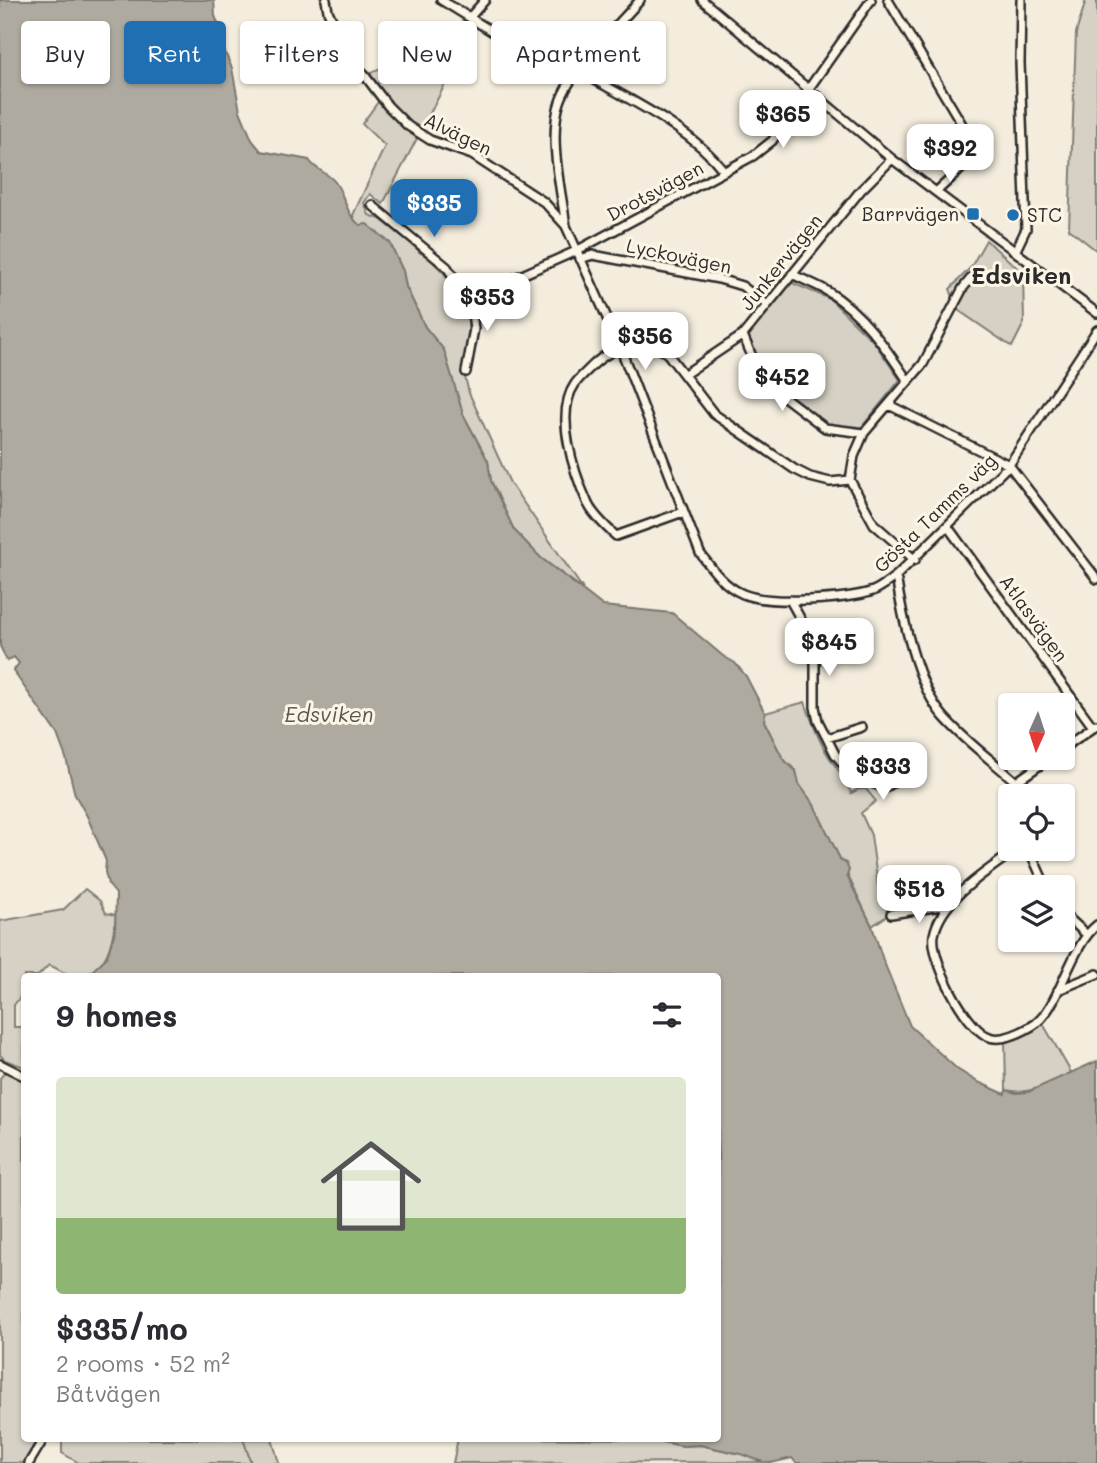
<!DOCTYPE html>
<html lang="en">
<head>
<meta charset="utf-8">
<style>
  :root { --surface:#fff; --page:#f7f7f7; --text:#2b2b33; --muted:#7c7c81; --line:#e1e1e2; --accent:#1f6fb2 }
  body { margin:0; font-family:Mali,sans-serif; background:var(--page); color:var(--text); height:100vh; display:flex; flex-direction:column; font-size:26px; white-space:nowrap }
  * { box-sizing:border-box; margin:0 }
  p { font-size:23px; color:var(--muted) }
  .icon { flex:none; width:38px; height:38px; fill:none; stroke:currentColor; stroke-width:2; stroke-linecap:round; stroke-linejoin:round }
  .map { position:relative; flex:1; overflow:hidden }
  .panel { position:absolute; left:21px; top:973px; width:700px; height:469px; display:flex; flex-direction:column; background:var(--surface); border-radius:7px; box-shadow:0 2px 5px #0004 }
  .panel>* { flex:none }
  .guide { position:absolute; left:21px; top:21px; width:700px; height:63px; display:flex; gap:14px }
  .needle { width:46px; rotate:183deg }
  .buttons { position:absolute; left:998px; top:693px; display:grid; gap:14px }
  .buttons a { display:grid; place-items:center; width:77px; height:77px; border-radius:7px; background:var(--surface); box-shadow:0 2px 5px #0004; font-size:35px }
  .price { position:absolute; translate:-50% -60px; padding:0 16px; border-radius:14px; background:#fff; color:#222; font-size:23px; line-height:46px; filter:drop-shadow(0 2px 4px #0008) }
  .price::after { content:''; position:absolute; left:50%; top:42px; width:21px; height:16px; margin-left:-10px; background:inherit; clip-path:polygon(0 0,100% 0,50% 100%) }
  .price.current { background:var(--accent); color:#fff }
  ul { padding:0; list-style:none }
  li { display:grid; align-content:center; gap:14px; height:371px; padding:0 35px }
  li+li { border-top:2px solid var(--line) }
  li span { display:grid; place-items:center; height:217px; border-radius:7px; color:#555 }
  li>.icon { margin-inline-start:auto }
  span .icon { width:126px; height:126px; fill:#fffc; stroke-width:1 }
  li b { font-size:30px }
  h2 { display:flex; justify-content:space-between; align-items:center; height:84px; padding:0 35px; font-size:30px }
  .pill { padding:0 24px; border-radius:7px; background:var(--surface); box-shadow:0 2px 5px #0004; font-size:24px; line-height:63px }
  .pill.current { background:var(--accent); color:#fff }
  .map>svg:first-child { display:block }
  .green { fill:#d6d1c4; stroke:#807e78; stroke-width:2 }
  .water { fill:#afaaa0; stroke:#7a7771; stroke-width:2 }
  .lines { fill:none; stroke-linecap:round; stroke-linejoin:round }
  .stream { stroke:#7a7771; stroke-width:2 }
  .minor-casing { stroke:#2b2b2b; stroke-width:12 }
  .minor { stroke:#fcf5e5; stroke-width:7 }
  .poi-dot { fill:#1f6fb2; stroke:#fcf5e5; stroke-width:2.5 }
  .labels { text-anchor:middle; stroke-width:6; stroke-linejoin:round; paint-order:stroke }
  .street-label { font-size:19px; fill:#2b2b2b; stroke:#fcf5e5 }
  .poi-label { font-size:19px; fill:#2b2b2b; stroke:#fcf5e5; text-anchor:end }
  .water-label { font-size:21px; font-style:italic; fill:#595754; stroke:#fcf5e5 }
  .quarter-label { font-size:23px; font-weight:bold; fill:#2b2b2b; stroke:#fcf5e5 }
</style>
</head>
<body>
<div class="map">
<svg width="1097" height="1463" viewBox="0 0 1097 1463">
  <rect width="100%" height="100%" fill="#f4edde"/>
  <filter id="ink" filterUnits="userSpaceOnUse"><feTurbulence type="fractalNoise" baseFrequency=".0143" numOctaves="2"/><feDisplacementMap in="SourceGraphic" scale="14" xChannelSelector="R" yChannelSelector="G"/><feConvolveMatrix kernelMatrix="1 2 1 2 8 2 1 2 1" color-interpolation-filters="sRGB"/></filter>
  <g filter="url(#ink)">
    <path class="green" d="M 1086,0 L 1097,0 L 1097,251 L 1069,229 L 1076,33 Z
      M 465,18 L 470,21 L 444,54 L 453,69 L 383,204 L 370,194 L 364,203 L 369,215 L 380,219 L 417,248 L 419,252 L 427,256 L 444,273 L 462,298 L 468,310 L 469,322 L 464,373 L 469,393 L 510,483 L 583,589 L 541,558 L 514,530 L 491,481 L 488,461 L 463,414 L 444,351 L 425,327 L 406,287 L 403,271 L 390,243 L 355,222 L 353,215 L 385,146 L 362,124 L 383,95 L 369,74 L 418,47 L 440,50 Z
      M 986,240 L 1023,273 L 1024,323 L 1012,347 L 958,310 L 950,289 L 971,267 Z
      M 790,282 L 830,299 L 874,342 L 900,380 L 861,428 L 828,426 L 783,391 L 761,364 L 747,336 Z
      M 805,702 C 812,722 819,742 831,760 C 839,771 846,779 851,793 L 859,789 L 866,789 L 876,801 L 861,813 L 871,835 L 878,886 L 894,911 L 872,926 L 814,805 L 799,784 L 796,771 L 783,759 L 764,721 L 765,713 Z
      M 85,889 L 100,901 L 106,913 L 116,915 C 113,940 108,975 76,976 C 67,976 57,968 49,965 L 38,976 L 24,976 L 24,992 L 14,1005 L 14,1027 L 24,1027 L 24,1067 L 5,1060 L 0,1055 L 0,921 L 63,910 Z
      M 1042,1022 L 1072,1074 C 1050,1083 1030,1096 1006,1090 L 1005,1039 Z
      M 5,1072 L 24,1081 L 24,1438 L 40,1439 L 24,1463 L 0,1463 L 0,1078 Z
      M 458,1438 L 647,1439 L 683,1446 L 700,1445 L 741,1454 L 763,1462 L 453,1463 Z
      M 62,1439 L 272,1439 L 279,1463 L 79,1463 L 62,1453 Z"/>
    <path class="water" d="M 0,0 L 214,0 L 215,16 L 224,38 L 223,48 L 232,68 L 240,111 L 252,140 L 261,151 L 309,160 C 315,170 327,172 335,182 C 345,195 346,216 360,225 L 367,224 L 390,243 L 403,271 L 406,287 L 425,327 L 444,350 L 463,414 L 488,461 L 491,481 L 514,530 L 541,558 L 603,606 L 672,613 L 723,656 L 735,663 L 746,676 L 765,713 L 764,721 L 783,759 L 796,771 L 799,784 L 814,805 L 841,861 L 846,863 L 849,870 L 847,876 L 872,926 L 883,960 L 910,1026 L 957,1069 L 976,1081 L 1005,1094 L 1006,1090 L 1016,1093 L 1028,1092 L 1097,1061 L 1097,1463 L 796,1463 L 792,1458 L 771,1463 L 763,1462 L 741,1454 L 700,1445 L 683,1446 L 647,1439 L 718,1438 L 718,976 L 73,976 L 90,973 L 107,957 L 115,931 L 116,894 L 108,884 L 105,872 L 106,861 L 87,816 L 75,795 L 66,758 L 57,734 L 18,678 L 14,670 L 19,663 L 14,657 L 7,661 L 0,646 Z"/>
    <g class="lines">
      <path class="stream" d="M 243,1438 L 251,1463"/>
      <g class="minor-casing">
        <path id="minor" d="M 326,0 L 328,11 L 335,27 L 353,60 L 388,106 L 408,126 L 430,140 L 472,155 L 544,202 L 566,226 L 620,347 L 700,553 C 712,569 724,586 743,594 C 769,605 846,600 873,591 C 881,588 889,581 896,576 L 1009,465 L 1097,330
          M 441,0 L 571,80
          M 702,0 L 892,159 L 1097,313
          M 888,0 L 976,148 L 975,156 L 936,192
          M 470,17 L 485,0
          M 579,71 C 627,99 690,127 724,171
          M 372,205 L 447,267 L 471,304 L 474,329 L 466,372
          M 566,226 C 561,189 548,137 560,102 C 571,69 617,27 640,0
          M 1016,250 L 1026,229 L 1020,63 L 1021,0
          M 580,259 L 593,255 L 719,279 L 742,286 L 766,304
          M 792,274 C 803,280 816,284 827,291 C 862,312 886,348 908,381
          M 468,299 L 576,251 L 753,156 L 772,141 L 871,0
          M 743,335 L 756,366 L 783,396 L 825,428 L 864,433
          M 685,374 L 743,335 L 861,190 L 892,159
          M 889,405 L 1009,465 L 1097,579
          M 683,512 L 616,536 C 606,527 594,516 588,504 C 574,473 554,414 575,384 C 579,378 585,373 590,368 C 606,351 626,344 648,342 L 667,353 L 714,414 L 794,469 L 810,477 L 830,482 L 850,480
          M 948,527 L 1093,727
          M 915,560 L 874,524 L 850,480 L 854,456 L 864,433 L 923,364 L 963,288 L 972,277
          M 896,576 C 902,616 917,687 944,717 C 965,741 993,761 1016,782 L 1019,796
          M 790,600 L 810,636 L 815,652 L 815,707 L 818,721 L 835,754 L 848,770 L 857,777 L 885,788 L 914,768
          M 827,738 L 862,727
          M 1062,749 L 1096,725
          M 1016,782 L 1050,758
          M 1017,849 C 989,870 941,898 934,935 C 930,959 965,1026 987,1036 C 1000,1043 1020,1033 1032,1026 C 1059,1011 1069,947 1097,925
          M 1029,849 L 1046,887
          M 1062,912 L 1086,934
          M 891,914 L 947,905
          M 1058,990 L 1097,974
          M 0,1064 L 24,1076
          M 29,1463 L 44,1438"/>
      </g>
      <use href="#minor" class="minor"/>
    </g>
  </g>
  <g class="poi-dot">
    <rect x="966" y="207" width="14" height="14" rx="3.5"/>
    <circle cx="1013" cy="215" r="7"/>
  </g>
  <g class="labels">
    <g class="street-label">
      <text transform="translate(458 134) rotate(26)" y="7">Alvägen</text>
      <text transform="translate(655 191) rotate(-28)" y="7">Drotsvägen</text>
      <text transform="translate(679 256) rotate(12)" y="7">Lyckovägen</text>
      <text transform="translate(781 262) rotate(-51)" y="7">Junkervägen</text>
      <text transform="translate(935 513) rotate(-44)" y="7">Gösta Tamms väg</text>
      <text transform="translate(1034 618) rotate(54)" y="7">Atlasvägen</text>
    </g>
    <g class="poi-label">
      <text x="959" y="221">Barrvägen</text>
      <text x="1027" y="222" text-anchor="start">STC</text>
    </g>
    <g class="water-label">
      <text x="329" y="722">Edsviken</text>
    </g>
    <g class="quarter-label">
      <text x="1021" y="284">Edsviken</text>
    </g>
  </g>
</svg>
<div class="buttons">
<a><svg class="needle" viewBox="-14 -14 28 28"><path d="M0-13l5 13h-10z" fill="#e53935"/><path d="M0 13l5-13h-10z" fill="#7c7c81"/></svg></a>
<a><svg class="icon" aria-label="locate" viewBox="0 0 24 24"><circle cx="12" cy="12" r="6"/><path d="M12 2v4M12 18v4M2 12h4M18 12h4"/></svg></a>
<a><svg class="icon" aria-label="layers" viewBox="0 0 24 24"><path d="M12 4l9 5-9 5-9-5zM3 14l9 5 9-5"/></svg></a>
</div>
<b class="price" style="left:783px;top:150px">$365</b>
<b class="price" style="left:950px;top:184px">$392</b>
<b class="price current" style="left:434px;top:239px">$335</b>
<b class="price" style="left:487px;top:333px">$353</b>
<b class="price" style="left:645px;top:372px">$356</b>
<b class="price" style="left:782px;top:413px">$452</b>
<b class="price" style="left:829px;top:678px">$845</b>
<b class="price" style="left:883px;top:802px">$333</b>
<b class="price" style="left:919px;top:925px">$518</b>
<div class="guide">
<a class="pill">Buy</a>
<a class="pill current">Rent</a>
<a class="pill">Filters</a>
<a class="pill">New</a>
<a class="pill">Apartment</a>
</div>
<section class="panel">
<h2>9 homes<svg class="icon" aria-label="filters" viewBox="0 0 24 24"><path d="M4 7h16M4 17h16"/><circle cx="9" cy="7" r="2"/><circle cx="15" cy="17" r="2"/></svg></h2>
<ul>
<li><span style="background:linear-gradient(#dfe7d0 65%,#8fb573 0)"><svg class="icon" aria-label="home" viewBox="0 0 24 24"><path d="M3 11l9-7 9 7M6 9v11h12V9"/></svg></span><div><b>$335/mo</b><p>2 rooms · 52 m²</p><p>Båtvägen</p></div></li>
</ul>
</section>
</div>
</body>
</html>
